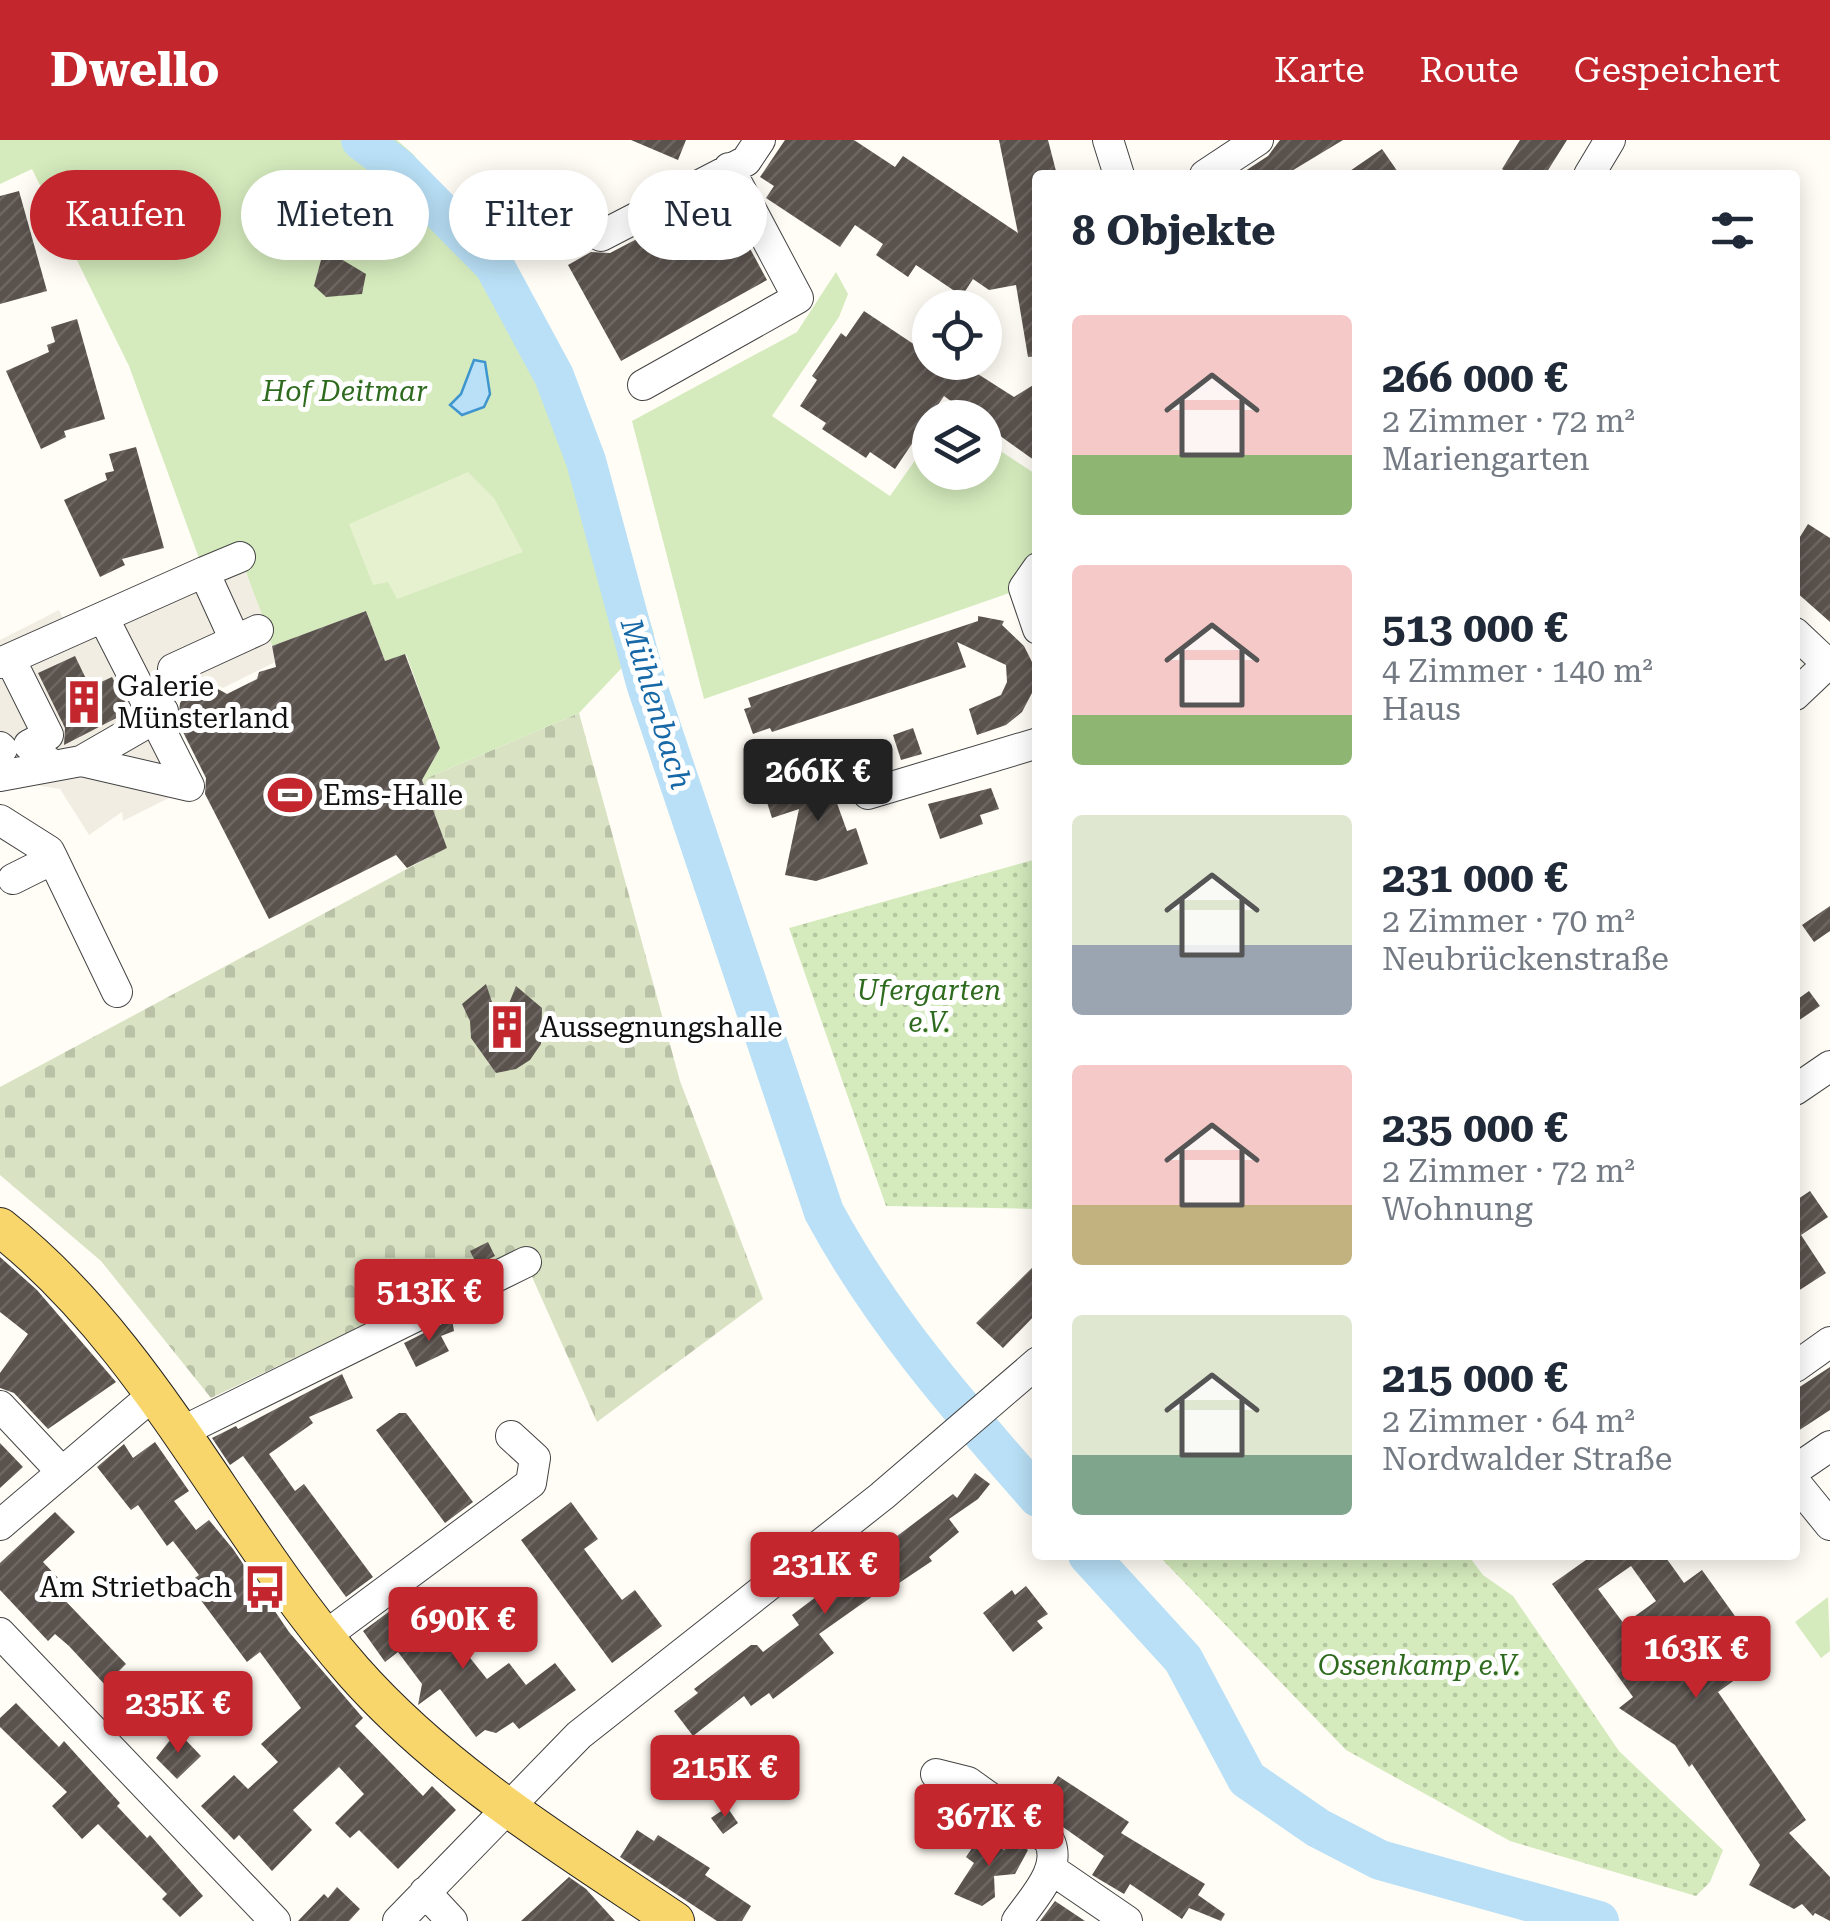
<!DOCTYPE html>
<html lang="de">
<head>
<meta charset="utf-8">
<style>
  :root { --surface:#fff; --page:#f6f6f7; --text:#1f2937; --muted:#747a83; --accent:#c4262e }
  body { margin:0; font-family:"Roboto Serif",serif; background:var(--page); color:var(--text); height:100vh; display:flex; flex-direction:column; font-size:38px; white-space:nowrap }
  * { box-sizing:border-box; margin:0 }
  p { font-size:32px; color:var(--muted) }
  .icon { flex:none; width:55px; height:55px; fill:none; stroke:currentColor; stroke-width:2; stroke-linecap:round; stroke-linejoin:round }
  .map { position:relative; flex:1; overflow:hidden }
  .sheet { position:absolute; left:1032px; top:30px; width:768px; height:1390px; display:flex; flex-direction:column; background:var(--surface); border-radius:10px; box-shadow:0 5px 25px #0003 }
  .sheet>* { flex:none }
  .banner { position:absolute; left:30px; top:30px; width:852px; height:90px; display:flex; gap:20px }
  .buttons { position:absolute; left:912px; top:150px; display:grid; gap:20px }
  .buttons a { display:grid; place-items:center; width:90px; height:90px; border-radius:50%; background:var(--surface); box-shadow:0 5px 25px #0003; font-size:50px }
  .price { position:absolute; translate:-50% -85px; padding:0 22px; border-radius:10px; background:var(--accent); color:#fff; font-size:32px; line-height:65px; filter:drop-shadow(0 2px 5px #0008) }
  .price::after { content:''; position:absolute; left:50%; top:60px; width:30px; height:22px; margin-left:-15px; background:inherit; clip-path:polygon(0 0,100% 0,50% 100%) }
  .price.on { background:#222; color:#fff }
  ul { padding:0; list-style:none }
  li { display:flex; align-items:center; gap:30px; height:250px; padding:0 40px }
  li span { display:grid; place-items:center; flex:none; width:280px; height:200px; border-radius:10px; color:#555 }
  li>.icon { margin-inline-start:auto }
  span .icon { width:120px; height:120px; fill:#fffc; stroke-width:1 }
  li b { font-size:42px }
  h2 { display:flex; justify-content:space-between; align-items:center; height:120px; padding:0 40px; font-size:42px }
  .chip { padding:0 35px; border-radius:45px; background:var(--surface); box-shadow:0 5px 25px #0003; font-size:35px; line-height:90px }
  .chip.on { background:var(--accent); color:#fff }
  header { display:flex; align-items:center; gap:60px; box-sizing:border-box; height:140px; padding:0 50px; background:var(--accent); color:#fff }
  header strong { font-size:48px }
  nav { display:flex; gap:55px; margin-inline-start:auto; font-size:35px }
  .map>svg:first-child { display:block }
  .cemetery { fill:url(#cemetery-stones) }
  .park { fill:#d5ebbd }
  .garden { fill:url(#garden-dots) }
  .pitch { fill:#e6f2cf }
  .plaza { fill:#f1ede2 }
  .water { fill:#b9e0f7; stroke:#3f96cf; stroke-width:2.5 }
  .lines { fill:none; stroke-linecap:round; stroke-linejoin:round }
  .river { stroke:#b9e0f7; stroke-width:40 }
  .building { fill:url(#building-hatch); fill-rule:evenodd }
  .minor-casing { stroke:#444; stroke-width:32 }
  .major-casing { stroke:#222; stroke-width:40 }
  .minor { stroke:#fff; stroke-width:30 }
  .major { stroke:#f9d66b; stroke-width:38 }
  .labels { text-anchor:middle; stroke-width:10; stroke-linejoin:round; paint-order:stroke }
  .park-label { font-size:28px; font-style:italic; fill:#2f6b1f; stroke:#fff }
  .poi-label { font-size:28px; fill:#111; stroke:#fff; text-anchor:start }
  .water-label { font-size:30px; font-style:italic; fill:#1768a6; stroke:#fff }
</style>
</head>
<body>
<header>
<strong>Dwello</strong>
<nav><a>Karte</a><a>Route</a><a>Gespeichert</a></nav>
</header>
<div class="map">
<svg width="1830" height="1781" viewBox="0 0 1830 1781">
  <defs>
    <pattern id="cemetery-stones" width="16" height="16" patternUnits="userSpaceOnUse" patternTransform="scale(2.5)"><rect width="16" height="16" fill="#d9e3c4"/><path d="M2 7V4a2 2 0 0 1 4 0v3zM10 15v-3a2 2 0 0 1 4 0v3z" fill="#b9c2a7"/></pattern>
    <pattern id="garden-dots" width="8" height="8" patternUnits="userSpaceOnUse" patternTransform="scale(2.5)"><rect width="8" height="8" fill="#d5ebbd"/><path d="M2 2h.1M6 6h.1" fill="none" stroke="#b6c8a1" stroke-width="1.8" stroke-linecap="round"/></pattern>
    <pattern id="building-hatch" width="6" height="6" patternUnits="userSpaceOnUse" patternTransform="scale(2.5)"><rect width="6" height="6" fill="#5a524d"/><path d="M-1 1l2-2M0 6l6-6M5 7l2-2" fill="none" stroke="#6d6662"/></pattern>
  </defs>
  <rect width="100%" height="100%" fill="#fffdf5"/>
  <path class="cemetery" d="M 579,573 L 680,941 L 763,1159 L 597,1282 L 520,1110 L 211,1258 L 101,1121 L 0,1035 L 0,947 L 446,708 L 422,640 Z"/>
  <path class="park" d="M 0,0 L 397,0 L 414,15 L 494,125 L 575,252 L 654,494 L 579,573 L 422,640 L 440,608 L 406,514 L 385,521 L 366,471 L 272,506 L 240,415 L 204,432 L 129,226 L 32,29 L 0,44 Z
    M 836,132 L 848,154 L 839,177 L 772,276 L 890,356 L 930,299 L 930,332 L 985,332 L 985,301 L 1037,335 L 1037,428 L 1024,448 L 704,559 L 632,281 L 797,192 Z
    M 1828,1457 L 1830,1511 L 1821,1518 L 1795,1482 Z"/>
  <path class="garden" d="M 1037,719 L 1037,1069 L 886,1066 L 789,788 Z
    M 1158,1415 L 1468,1415 L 1483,1435 L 1513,1456 L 1619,1611 L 1723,1710 L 1710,1742 L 1696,1756 L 1510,1701 L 1346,1610 Z"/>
  <path class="pitch" d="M 468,332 L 494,358 L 523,412 L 397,459 L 388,442 L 373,445 L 349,384 Z"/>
  <path class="plaza" d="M 239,415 L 267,487 L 275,522 L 223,548 L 198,535 L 185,547 L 163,581 L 195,645 L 123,681 L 122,672 L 89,695 L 60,649 L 23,643 L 0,649 L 0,500 L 59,470 L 68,489 Z"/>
  <path class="water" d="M 474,220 L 485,222 L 490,254 L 484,267 L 462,275 L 450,265 L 461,254 Z"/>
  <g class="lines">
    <path class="river" d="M 361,0 L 398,28 L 494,125 L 554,236 L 586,321 L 646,543 L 824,1072 C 881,1178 958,1266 1038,1357
      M 1088,1415 L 1183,1519 L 1247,1639 L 1318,1688 L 1380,1720 L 1599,1781"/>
  </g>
  <path class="building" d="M 631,0 L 686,0 L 678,20 Z
    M 785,0 L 854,0 L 895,27 L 903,16 L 1018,93 L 999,0 L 1048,0 L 1057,35 L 1038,35 L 1038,216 L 1028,217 L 1016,145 L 989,150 L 973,139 L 962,156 L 916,125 L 908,137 L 876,115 L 883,104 L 855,85 L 840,107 L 766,58 L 774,46 L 760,37 Z
    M 1280,0 L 1343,0 L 1285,35 L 1239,35 L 1268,16 Z
    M 1520,0 L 1567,0 L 1545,35 L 1512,35 L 1502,29 Z
    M 1382,9 L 1400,35 L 1344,35 Z
    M 19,51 L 47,151 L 0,164 L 0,56 Z
    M 721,55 L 767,140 L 621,221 L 568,125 L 591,112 L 610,113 Z
    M 161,60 L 169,78 L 151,86 L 143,69 Z
    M 336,116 L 366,134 L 362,154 L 326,157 L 314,146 L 321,120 Z
    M 864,171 L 915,205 L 930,183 L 930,222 L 959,222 L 1014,257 L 1038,242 L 1038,323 L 985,285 L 985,278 L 974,278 L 944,256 L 895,329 L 870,312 L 866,318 L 822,289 L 826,283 L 800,266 L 817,240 L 812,236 L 841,193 L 846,197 Z
    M 77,179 L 105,279 L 64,291 L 66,297 L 41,309 L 6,231 L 49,212 L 47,205 L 55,202 L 51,187 Z
    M 136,307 L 164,408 L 122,419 L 125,425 L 100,437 L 64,360 L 107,340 L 105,333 L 114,331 L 109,314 Z
    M 1808,384 L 1830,398 L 1830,482 L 1795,451 L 1795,405 Z
    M 366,471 L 385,521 L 405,514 L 440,608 L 422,640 L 447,708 L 407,728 L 396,715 L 269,779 L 205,654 L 206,638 L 178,582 L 180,563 L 198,538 L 227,554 L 257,539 L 259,532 L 276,527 L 272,506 Z
    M 978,476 L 1004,481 L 1002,485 L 1024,506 L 1033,524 L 1033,551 L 1022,572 L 1006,585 L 977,595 L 969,569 L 1001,555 L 1007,542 L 1006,525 L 957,502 L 966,527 L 772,592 L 770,588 L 753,594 L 744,569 L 751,567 L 748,558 L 978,481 Z
    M 75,516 L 90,547 L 112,537 L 130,571 L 64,605 L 65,588 L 38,533 Z
    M 913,588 L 922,614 L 901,620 L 893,595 Z
    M 837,613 L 846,639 L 830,644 L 847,691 L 856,688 L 868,724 L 816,741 L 785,735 L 799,669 L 772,678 L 765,656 L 807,642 L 800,621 Z
    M 991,648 L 999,669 L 980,675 L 983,684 L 940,699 L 928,664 Z
    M 1830,766 L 1830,791 L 1814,802 L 1802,785 Z
    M 486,844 L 500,886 L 516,846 L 542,868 L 541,904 L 530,920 L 516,929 L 496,933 L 471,898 L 470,881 L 462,864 Z
    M 1809,851 L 1820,866 L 1795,883 L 1795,861 Z
    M 1810,1051 L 1828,1077 L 1801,1095 L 1826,1133 L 1795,1153 L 1795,1061 Z
    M 488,1102 L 495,1116 L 477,1125 L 470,1111 Z
    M 0,1117 L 37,1150 L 116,1242 L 48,1289 L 14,1253 L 0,1248 L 0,1233 L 28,1194 L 0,1172 Z
    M 1038,1122 L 1038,1172 L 1003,1208 L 976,1183 Z
    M 452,1179 L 454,1191 L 441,1196 L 449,1211 L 416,1227 L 404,1203 Z
    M 1830,1227 L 1830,1270 L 1795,1293 L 1795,1250 Z
    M 342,1234 L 353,1258 L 309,1277 L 313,1283 L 269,1314 L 295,1351 L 304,1344 L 373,1437 L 346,1457 L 243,1316 L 230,1325 L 212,1298 L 236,1286 L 238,1289 Z
    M 399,1273 L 406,1273 L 473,1362 L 445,1383 L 376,1290 Z
    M 155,1302 L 189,1351 L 174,1361 L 196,1390 L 209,1380 L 233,1409 L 289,1492 L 363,1578 L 355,1586 L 423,1656 L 432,1646 L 456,1670 L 398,1729 L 359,1690 L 350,1698 L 335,1683 L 364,1654 L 339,1627 L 293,1670 L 312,1690 L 272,1731 L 239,1695 L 234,1700 L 201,1666 L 234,1635 L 248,1649 L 278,1622 L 261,1604 L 301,1568 L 260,1512 L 247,1522 L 188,1443 L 199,1435 L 173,1401 L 167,1406 L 138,1365 L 131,1370 L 97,1327 L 124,1304 L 133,1318 Z
    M 0,1303 L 23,1327 L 0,1348 Z
    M 975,1333 L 990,1344 L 978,1359 L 949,1379 L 959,1392 L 929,1417 L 932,1421 L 899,1443 L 897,1439 L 819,1494 L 834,1513 L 773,1559 L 769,1553 L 751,1566 L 744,1556 L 693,1596 L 674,1571 L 698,1553 L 694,1549 L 751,1505 L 757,1505 L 763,1512 L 799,1485 L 792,1475 L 953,1354 L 957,1358 Z
    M 571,1362 L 598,1399 L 584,1409 L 622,1460 L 635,1450 L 662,1486 L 612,1523 L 521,1400 Z
    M 55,1372 L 75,1392 L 43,1422 L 63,1443 L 55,1450 L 126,1524 L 118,1532 L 146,1563 L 179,1532 L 195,1548 L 172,1569 L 179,1577 L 159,1595 L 142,1577 L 129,1589 L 109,1569 L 119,1560 L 69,1506 L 55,1494 L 48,1501 L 0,1450 L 0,1423 Z
    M 1593,1415 L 1664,1415 L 1684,1443 L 1702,1430 L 1765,1518 L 1718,1552 L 1806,1680 L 1789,1693 L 1830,1737 L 1830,1781 L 1815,1773 L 1813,1776 L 1802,1764 L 1794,1769 L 1749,1745 L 1760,1725 L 1692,1624 L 1689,1627 L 1675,1605 L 1619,1568 L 1633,1557 L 1552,1444 ZM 1631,1426 L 1656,1461 L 1624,1484 L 1598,1449 Z
    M 1026,1446 L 1048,1474 L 1037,1481 L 1043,1488 L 1013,1512 L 983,1473 L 1012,1450 L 1015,1455 Z
    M 414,1453 L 450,1501 L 454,1498 L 487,1539 L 509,1523 L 526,1545 L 555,1523 L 576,1550 L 519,1589 L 513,1582 L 496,1593 L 485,1590 L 476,1597 L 440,1549 L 418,1565 L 422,1544 L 398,1512 L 385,1522 L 363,1491 Z
    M 16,1563 L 59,1607 L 64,1601 L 120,1663 L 117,1666 L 147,1698 L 150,1695 L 203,1756 L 180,1777 L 162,1759 L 167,1754 L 98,1684 L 82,1699 L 52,1666 L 67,1652 L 0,1587 L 0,1578 Z
    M 177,1591 L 201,1616 L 177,1639 L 156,1618 Z
    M 1058,1636 L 1129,1682 L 1121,1693 L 1205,1744 L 1198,1755 L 1225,1774 L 1221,1781 L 1189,1768 L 1182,1779 L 1130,1744 L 1124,1754 L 1092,1735 L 1104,1716 L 1046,1675 L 1057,1659 L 1047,1653 Z
    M 727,1667 L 738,1683 L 723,1694 L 711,1678 Z
    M 637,1690 L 654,1701 L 658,1695 L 710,1728 L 705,1735 L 751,1766 L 742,1781 L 717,1781 L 620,1717 Z
    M 981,1695 L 1004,1710 L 1011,1699 L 1028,1710 L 1015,1734 L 994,1736 L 995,1757 L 982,1766 L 954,1754 L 974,1723 L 966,1717 Z
    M 569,1737 L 586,1749 L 615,1781 L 521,1781 Z
    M 337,1747 L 360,1769 L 349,1781 L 298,1781 L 324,1754 L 328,1758 Z
    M 1055,1761 L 1085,1781 L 1040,1781 Z"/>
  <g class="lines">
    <g class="minor-casing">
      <path id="minor" d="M 1108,0 L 1119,35
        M 1205,35 L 1258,0
        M 1589,35 L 1610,0
        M 601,96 L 746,21 L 760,0
        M 643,245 L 798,158 L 729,28
        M 1038,428 L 1024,448 L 1038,489
        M 103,477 L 155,579
        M 1795,493 L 1828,524
        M 235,500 L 204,432 L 240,417
        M 10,519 L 48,595 L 29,605 L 53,626
        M 0,523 L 204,432
        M 173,529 L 258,490
        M 1795,555 L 1830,522
        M 0,607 L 2,609
        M 81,621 L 189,646 L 155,579 L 163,571
        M 0,636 L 81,621 L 140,587
        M 868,654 L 1038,603
        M 0,680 L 49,711 L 53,719 L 13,739
        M 53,719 L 117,852
        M 1795,950 L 1830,926
        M 1795,1227 L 1830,1202
        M 0,1266 L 60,1330
        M 179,1293 L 526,1122
        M 1795,1330 L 1830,1306
        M 1795,1342 L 1830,1385
        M 0,1385 L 153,1255
        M 0,1493 L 275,1781
        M 325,1496 L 531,1343 L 535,1318 L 511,1296
        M 936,1634 L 968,1642 L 1049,1700 C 1063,1728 1033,1758 1017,1781
        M 1051,1729 L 1127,1781
        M 425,1752 L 452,1781
        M 398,1781 L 579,1595 L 882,1356 L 1038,1222"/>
    </g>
    <g class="major-casing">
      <path id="major" d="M 0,1087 C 150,1205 228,1388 353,1531 C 443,1633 563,1706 675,1781"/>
    </g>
    <use href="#minor" class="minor"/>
    <use href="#major" class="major"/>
  </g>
  <defs>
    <g id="building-bare" transform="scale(3.45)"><path d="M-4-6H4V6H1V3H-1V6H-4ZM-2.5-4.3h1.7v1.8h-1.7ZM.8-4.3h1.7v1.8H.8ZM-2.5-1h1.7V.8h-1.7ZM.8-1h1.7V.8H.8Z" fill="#c4262e" stroke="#fff" stroke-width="2.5" paint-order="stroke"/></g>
    <g id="stadium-bare" transform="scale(3.45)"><path d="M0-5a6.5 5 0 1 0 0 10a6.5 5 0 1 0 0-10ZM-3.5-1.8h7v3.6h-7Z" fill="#c4262e" stroke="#fff" stroke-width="2.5" paint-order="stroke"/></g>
    <g id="bus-bare" transform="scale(3.45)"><path d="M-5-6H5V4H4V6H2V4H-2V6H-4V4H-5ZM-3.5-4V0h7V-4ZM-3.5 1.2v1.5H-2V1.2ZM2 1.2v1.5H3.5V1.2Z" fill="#c4262e" stroke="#fff" stroke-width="2.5" paint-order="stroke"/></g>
  </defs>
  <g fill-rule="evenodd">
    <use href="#building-bare" x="84" y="562"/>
    <use href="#stadium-bare" x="290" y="655"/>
    <use href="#building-bare" x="507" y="887"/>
    <use href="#bus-bare" x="265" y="1447"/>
  </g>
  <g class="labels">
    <g class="park-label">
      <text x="345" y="261">Hof Deitmar</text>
      <text x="929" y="860">Ufergarten<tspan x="929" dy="32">e.V.</tspan></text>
      <text x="1419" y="1535">Ossenkamp e.V.</text>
    </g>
    <g class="poi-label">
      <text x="117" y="556">Galerie<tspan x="117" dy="32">Münsterland</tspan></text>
      <text x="323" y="665">Ems-Halle</text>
      <text x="540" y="897">Aussegnungshalle</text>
      <text x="232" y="1457" text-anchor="end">Am Strietbach</text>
    </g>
    <g class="water-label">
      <text transform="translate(656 564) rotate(73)" y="10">Mühlenbach</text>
    </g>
  </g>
</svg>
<div class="buttons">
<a><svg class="icon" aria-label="locate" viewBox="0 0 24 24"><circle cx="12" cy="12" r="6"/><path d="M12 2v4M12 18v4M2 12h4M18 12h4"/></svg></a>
<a><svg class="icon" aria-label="layers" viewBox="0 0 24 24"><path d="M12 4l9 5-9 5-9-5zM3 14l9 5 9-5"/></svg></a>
</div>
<b class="price on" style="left:818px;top:684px">266K €</b>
<b class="price" style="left:429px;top:1204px">513K €</b>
<b class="price" style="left:825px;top:1477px">231K €</b>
<b class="price" style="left:463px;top:1532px">690K €</b>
<b class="price" style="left:1696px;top:1561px">163K €</b>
<b class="price" style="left:178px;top:1616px">235K €</b>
<b class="price" style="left:725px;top:1680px">215K €</b>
<b class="price" style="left:989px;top:1729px">367K €</b>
<div class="banner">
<a class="chip on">Kaufen</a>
<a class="chip">Mieten</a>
<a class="chip">Filter</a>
<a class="chip">Neu</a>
</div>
<section class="sheet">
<h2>8 Objekte<svg class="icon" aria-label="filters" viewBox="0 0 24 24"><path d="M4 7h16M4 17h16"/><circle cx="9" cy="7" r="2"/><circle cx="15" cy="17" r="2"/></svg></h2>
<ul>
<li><span style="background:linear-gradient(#f6c9c9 70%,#8fb573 0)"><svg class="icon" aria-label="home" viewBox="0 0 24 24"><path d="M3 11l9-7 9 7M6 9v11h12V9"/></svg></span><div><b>266 000 €</b><p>2 Zimmer · 72 m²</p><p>Mariengarten</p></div></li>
<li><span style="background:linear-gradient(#f6c9c9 75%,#8fb573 0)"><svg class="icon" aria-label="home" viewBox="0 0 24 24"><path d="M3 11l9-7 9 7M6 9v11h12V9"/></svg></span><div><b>513 000 €</b><p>4 Zimmer · 140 m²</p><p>Haus</p></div></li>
<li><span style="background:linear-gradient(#dfe7d0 65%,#9aa5b1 0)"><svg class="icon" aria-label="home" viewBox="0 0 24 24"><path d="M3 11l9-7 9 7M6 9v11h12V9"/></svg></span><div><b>231 000 €</b><p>2 Zimmer · 70 m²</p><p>Neubrückenstraße</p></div></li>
<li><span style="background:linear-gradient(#f6c9c9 70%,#c2b280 0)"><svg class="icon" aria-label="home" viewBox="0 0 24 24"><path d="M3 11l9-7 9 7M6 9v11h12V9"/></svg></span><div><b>235 000 €</b><p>2 Zimmer · 72 m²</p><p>Wohnung</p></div></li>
<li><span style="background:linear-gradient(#dfe7d0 70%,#7fa58c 0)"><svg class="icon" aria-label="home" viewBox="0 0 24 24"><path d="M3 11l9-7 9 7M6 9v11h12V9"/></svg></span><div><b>215 000 €</b><p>2 Zimmer · 64 m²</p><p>Nordwalder Straße</p></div></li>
</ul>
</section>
</div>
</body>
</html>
